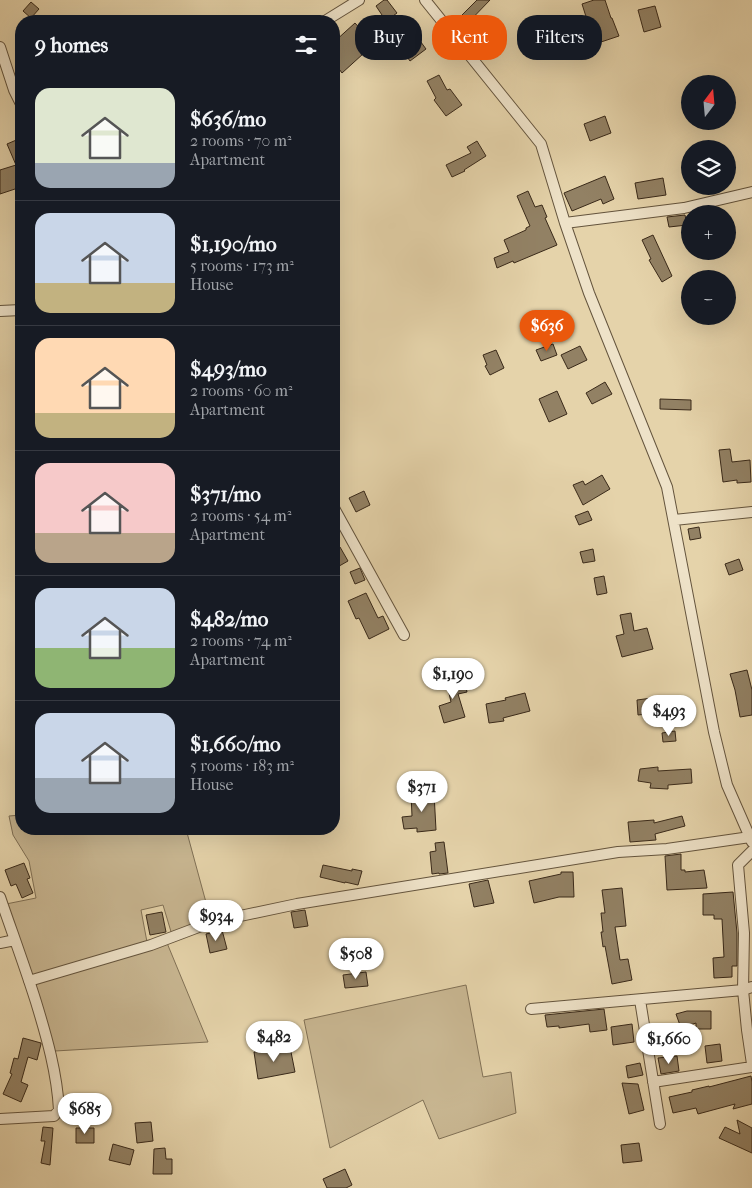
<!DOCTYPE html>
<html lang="en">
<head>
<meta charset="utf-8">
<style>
  :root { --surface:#171b24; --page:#242831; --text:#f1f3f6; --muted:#9ea1a6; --line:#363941; --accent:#ea580c }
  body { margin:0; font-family:"IM FELL French Canon",serif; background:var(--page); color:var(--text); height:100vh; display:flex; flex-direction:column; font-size:19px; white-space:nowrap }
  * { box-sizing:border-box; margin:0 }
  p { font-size:16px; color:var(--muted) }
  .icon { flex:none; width:28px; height:28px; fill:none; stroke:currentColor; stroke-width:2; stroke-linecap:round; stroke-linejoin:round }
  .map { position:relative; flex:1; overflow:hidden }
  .side { position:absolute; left:15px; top:15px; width:325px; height:820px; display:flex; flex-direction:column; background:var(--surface); border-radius:20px; box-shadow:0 5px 20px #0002 }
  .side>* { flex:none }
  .top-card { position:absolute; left:355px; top:15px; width:321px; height:45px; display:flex; gap:10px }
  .needle { width:32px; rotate:16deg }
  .buttons { position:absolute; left:681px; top:75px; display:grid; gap:10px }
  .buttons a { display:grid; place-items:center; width:55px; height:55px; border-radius:50%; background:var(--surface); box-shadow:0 5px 20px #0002; font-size:25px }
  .price { position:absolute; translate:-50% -42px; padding:0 11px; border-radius:18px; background:#fff; color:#222; font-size:16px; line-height:32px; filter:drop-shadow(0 1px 2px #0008) }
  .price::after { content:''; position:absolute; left:50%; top:30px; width:15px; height:11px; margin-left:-8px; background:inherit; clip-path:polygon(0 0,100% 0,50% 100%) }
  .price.selected { background:var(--accent); color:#fff }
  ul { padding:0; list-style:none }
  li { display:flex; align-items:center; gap:15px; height:125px; padding:0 20px }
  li+li { border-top:1px solid var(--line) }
  li span { display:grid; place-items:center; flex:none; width:140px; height:100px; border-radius:15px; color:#555 }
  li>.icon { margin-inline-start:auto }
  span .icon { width:60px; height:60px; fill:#fffc; stroke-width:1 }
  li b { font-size:21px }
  h2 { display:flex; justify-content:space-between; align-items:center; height:60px; padding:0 20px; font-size:21px }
  .pill { padding:0 18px; border-radius:20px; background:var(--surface); box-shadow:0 5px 20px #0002; font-size:18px; line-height:45px }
  .pill.selected { background:var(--accent); color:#fff }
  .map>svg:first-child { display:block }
  .green { fill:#c8b691; stroke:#807055 }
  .building { fill:#928164; stroke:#392919 }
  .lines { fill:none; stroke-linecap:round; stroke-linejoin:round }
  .street-casing { stroke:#64543d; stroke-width:12 }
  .street { stroke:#eee2c8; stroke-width:10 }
</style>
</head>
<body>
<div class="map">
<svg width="752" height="1188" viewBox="0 0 752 1188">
  <rect width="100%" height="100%" fill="#e5d3aa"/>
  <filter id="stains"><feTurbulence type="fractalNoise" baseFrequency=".004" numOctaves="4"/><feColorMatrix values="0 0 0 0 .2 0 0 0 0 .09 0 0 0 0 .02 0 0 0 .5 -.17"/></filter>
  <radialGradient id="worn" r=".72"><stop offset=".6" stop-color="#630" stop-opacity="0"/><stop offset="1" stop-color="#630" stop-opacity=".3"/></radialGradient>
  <path class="green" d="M 21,815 L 21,829 L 186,829 L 210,917 L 172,935 L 163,905 L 141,910 L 147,942 L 30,980 L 6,904 L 36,898 L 29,861 L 13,835 L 9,816 Z
    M 167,943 L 208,1042 L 55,1051 L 32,983 Z
    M 466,985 L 483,1077 L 511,1072 L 516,1113 L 439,1139 L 423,1100 L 330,1148 L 304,1020 Z"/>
  <path class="building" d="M 384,0 L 387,0 L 397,13 L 386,21 L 376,6 Z
    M 477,0 L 490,0 L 462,29 L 455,22 Z
    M 594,0 L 605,0 L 611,18 L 612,18 L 619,36 L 592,45 L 585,27 L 589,26 L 582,4 Z
    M 31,2 L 39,9 L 31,18 L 23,11 Z
    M 655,6 L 661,27 L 644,32 L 638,10 Z
    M 355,23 L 374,44 L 342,73 L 334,62 L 334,42 Z
    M 396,31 L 402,40 L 391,48 L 385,39 Z
    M 415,34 L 426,49 L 410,61 L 399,46 Z
    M 439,75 L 447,90 L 450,89 L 462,105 L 446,116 L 434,100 L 436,98 L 427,81 Z
    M 605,116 L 611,133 L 590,141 L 584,124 Z
    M 21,138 L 21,187 L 0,194 L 0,170 L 16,165 L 7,144 Z
    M 477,141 L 486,156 L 464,170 L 465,171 L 452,177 L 446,165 L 471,153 L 467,147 Z
    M 605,176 L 614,199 L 603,204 L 601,199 L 572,211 L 564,193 Z
    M 663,178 L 666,195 L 638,199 L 635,183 Z
    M 528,191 L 535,207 L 542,205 L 547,217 L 545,218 L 557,245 L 514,263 L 513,261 L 497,268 L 494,258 L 509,252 L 504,240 L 526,230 L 526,228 L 530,226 L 517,196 Z
    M 685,215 L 687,225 L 669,227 L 667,217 Z
    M 653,235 L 672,276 L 662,282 L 649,260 L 651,259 L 642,240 Z
    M 560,311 L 566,329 L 547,336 L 541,318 Z
    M 553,344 L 557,355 L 541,361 L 536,350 Z
    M 580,346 L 587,360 L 568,369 L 561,355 Z
    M 496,350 L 504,368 L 490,375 L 485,366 L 487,365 L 483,355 Z
    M 605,382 L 612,394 L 592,404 L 586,393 Z
    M 557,391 L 567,414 L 549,422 L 539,399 Z
    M 660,399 L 691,400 L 691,410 L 660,409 Z
    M 730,449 L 732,462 L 750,460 L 751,482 L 737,483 L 737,480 L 723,482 L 719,450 Z
    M 602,475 L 610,489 L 583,505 L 573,485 L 583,481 L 585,485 Z
    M 364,491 L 370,505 L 356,512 L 349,498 Z
    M 588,511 L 592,520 L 579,525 L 575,516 Z
    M 699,527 L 701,538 L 690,540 L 688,529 Z
    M 340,547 L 348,561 L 334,569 L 334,551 Z
    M 593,549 L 595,561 L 583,563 L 580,552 Z
    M 739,559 L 743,570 L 729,575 L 725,564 Z
    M 360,568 L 365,580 L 355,584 L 350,572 Z
    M 604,576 L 607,593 L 597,595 L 594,578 Z
    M 366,593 L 378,618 L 383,616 L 389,629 L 369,639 L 359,618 L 356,619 L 348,601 Z
    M 631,613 L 634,631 L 647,628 L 653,649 L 622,657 L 616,636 L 624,634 L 620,615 Z
    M 747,670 L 752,690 L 752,715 L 740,717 L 735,690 L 730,674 Z
    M 453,674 L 455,682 L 464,679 L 467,692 L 458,694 L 465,717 L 444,723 L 439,706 L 451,702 L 445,676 Z
    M 525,693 L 530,711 L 503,718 L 504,721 L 489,723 L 486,704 L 506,700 L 505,698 Z
    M 652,698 L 654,713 L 638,715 L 637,700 Z
    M 675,731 L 676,741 L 663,742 L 662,733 Z
    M 658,767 L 658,771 L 691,769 L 692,783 L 668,785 L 668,789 L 650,788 L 651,783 L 638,781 L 640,769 Z
    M 411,793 L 434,793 L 436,830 L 417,832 L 417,828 L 404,829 L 402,817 L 412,816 Z
    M 682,816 L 685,826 L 655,834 L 656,840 L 630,842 L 628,822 L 654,820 L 654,823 Z
    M 444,842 L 448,873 L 439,874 L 439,873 L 432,874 L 430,852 L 436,851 L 435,843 Z
    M 681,854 L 681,870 L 685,870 L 685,872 L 704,870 L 707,888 L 667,890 L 665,856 Z
    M 24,863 L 30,878 L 27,879 L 33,893 L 22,898 L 16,884 L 11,886 L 5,870 Z
    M 323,865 L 352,871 L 352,869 L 362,871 L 358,885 L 345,882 L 345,883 L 320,877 Z
    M 561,872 L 573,872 L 574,897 L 559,897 L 534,903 L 529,881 L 561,874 Z
    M 488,880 L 494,903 L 474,907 L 469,884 Z
    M 622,888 L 626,926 L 615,927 L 620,960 L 628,959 L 632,980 L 612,984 L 605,946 L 603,947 L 601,932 L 603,932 L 601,913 L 605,913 L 602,890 Z
    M 733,892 L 737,933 L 737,966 L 732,966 L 732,977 L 714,978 L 713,958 L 724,957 L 722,919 L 714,919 L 714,915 L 703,915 L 703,894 Z
    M 305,910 L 308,926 L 294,928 L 291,912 Z
    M 162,912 L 166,932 L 150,935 L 146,915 Z
    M 222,930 L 227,949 L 210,953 L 206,934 Z
    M 366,972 L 368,986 L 345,988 L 343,975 Z
    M 604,1009 L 607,1030 L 590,1032 L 589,1024 L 559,1028 L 559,1026 L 547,1027 L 545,1015 Z
    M 687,1011 L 711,1011 L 711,1029 L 696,1029 L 696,1023 L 681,1028 L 676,1014 Z
    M 632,1024 L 634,1042 L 613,1045 L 611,1027 Z
    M 23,1038 L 41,1043 L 41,1044 L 37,1060 L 28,1057 L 21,1082 L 28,1085 L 21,1102 L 3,1094 L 12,1074 L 10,1073 L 14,1058 L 18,1059 Z
    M 720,1044 L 722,1061 L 707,1063 L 705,1046 Z
    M 290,1047 L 295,1072 L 258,1079 L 254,1052 Z
    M 677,1056 L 679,1071 L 661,1074 L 658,1058 Z
    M 640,1063 L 643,1075 L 628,1078 L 626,1066 Z
    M 751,1076 L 752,1082 L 752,1104 L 733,1109 L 735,1104 L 698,1114 L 696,1108 L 673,1113 L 669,1097 L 692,1092 L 692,1090 L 709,1086 L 709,1087 Z
    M 622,1083 L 638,1084 L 644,1110 L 629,1114 Z
    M 737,1120 L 752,1128 L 752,1153 L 719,1138 L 725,1127 L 740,1134 Z
    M 151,1122 L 153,1141 L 137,1143 L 135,1123 Z
    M 43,1127 L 53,1128 L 50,1165 L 41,1163 L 45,1141 L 41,1141 Z
    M 76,1128 L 94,1128 L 94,1143 L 76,1143 Z
    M 639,1143 L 642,1161 L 623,1163 L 621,1145 Z
    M 113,1144 L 134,1150 L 130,1165 L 109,1160 Z
    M 165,1148 L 166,1159 L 172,1159 L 172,1174 L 153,1174 L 154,1149 Z
    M 345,1169 L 352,1185 L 346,1188 L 327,1188 L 323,1179 Z"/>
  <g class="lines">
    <g class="street-casing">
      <path id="street" d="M 425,0 L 541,144 L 565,223 L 589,293 L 667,487 L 714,732 L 727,785 L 752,842
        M 325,21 L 359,0
        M 0,47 L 14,90 L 21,104
        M 565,223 L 684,208 L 752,192
        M 0,311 L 21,310
        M 334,508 L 404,635
        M 674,520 L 752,512
        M 752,851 L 738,865 L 744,933 L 743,990 L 747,1030 L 752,1064
        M 0,897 C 12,932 25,967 36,1002 C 47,1038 57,1073 59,1110 L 54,1116 L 0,1119
        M 0,943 L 15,940
        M 29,981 L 151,945 L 212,922 L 297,904 L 618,852 L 667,849 L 750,837
        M 640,1000 L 660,1124
        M 531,1009 L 743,990 L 752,987
        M 653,1082 L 752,1067"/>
    </g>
    <use href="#street" class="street"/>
  </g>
  <rect width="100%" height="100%" filter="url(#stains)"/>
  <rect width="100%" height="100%" fill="url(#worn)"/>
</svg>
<div class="buttons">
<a><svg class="needle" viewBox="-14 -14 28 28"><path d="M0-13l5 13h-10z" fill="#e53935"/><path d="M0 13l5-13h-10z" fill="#9ea1a6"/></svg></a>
<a><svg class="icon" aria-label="layers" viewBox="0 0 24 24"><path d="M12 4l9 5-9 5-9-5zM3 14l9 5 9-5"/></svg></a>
<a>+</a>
<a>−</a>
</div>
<b class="price selected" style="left:547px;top:352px">$636</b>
<b class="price" style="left:453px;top:700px">$1,190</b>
<b class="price" style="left:669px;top:737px">$493</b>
<b class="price" style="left:422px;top:813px">$371</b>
<b class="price" style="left:216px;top:942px">$934</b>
<b class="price" style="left:356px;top:980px">$508</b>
<b class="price" style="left:274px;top:1063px">$482</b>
<b class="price" style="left:669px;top:1065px">$1,660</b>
<b class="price" style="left:85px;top:1135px">$685</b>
<div class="top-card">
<a class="pill">Buy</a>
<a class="pill selected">Rent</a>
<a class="pill">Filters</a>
</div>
<section class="side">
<h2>9 homes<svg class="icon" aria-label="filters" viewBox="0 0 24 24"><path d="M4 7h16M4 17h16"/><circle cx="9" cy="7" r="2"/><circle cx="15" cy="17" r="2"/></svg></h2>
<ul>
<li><span style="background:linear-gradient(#dfe7d0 75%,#9aa5b1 0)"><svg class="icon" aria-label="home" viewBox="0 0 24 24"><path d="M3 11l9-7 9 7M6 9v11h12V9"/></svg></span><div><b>$636/mo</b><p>2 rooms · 70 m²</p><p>Apartment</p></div></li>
<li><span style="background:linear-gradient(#c9d6e8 70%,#c2b280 0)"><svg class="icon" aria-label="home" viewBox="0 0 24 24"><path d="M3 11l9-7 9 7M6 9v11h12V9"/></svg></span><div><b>$1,190/mo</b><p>5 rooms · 173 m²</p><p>House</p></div></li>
<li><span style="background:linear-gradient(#ffd9b3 75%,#c2b280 0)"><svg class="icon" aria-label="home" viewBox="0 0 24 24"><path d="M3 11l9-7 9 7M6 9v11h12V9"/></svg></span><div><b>$493/mo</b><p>2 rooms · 60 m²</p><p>Apartment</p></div></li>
<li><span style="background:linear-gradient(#f6c9c9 70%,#b9a48a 0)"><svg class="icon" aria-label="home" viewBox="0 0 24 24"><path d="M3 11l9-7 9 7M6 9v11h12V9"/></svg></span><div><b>$371/mo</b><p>2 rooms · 54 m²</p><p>Apartment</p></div></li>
<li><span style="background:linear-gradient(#c9d6e8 60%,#8fb573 0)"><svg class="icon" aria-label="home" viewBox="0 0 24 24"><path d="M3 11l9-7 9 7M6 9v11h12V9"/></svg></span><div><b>$482/mo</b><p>2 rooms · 74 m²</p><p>Apartment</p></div></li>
<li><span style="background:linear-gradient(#c9d6e8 65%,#9aa5b1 0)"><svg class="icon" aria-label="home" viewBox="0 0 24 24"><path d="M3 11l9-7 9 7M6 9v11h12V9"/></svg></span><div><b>$1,660/mo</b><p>5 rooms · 183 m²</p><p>House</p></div></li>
</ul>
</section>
</div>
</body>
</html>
